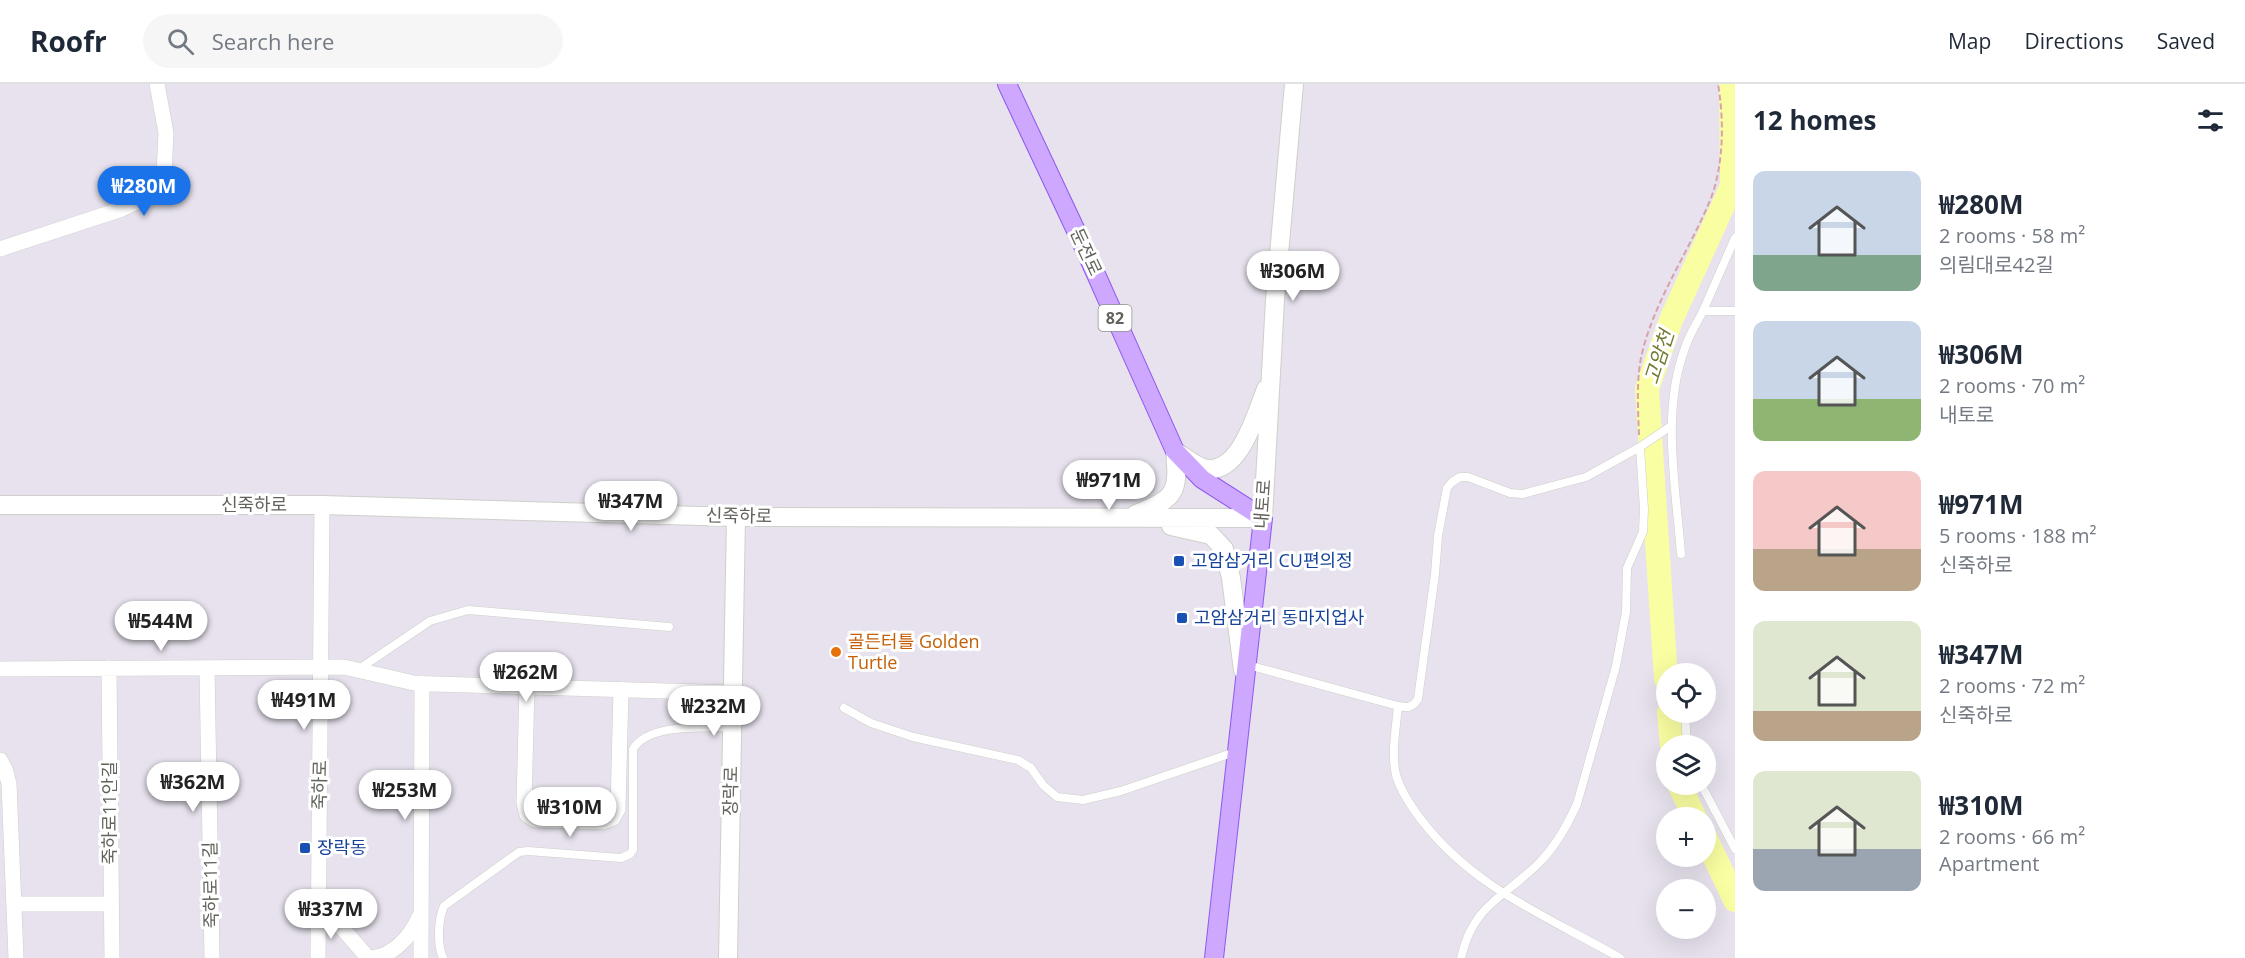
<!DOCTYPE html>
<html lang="en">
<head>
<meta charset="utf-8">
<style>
  :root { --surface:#fff; --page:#f6f6f7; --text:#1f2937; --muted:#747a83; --line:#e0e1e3; --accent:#1a73e8 }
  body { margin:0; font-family:"Open Sans","Noto Sans KR",sans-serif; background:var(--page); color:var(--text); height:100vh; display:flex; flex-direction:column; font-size:22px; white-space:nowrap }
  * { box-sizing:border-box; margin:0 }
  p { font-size:20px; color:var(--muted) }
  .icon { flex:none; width:33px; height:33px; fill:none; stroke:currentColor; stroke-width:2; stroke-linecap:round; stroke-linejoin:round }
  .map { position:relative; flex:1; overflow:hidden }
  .side { display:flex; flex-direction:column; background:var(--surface); width:510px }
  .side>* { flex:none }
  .tools { position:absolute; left:1656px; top:579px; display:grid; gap:12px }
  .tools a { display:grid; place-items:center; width:60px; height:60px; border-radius:50%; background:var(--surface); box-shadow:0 6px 24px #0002; font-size:30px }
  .price { position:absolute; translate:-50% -51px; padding:0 14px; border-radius:21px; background:#fff; color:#222; font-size:20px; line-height:39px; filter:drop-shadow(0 2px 3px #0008) }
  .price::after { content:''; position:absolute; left:50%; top:36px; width:18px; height:14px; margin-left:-9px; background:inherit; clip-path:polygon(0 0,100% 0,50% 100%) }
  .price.current { background:var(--accent); color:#fff }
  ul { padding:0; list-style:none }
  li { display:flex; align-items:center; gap:18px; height:150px; padding:0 18px }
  li span { display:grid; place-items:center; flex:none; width:168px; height:120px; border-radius:12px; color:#555 }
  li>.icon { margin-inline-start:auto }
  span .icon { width:72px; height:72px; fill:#fffc; stroke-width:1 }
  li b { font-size:26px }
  h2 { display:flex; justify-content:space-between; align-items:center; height:72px; padding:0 18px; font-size:26px }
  header { display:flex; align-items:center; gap:36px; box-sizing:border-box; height:84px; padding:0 30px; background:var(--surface); border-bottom:2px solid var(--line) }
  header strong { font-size:28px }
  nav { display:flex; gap:33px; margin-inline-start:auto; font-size:21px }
  .search { width:420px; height:54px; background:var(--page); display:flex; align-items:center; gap:15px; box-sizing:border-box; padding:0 21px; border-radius:33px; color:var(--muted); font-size:22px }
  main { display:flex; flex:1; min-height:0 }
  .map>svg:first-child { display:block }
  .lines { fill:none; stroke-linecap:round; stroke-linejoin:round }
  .river { stroke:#f9fea2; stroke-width:24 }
  .service-casing { stroke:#ced0c9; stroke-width:9 }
  .minor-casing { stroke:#ced0c9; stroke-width:16 }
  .tertiary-casing { stroke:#ced0c9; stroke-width:20 }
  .primary-casing { stroke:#8c59ef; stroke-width:20 }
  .path { stroke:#d7a2a9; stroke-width:2; stroke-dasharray:6 3; stroke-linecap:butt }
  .service { stroke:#fff; stroke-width:8 }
  .minor { stroke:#fff; stroke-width:15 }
  .tertiary { stroke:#fff; stroke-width:18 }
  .primary { stroke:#cea7fe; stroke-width:18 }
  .transit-dot { fill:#1a4fb4; stroke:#fff; stroke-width:2 }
  .food-dot { fill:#e8710a; stroke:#fff; stroke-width:2 }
  .labels { text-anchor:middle; stroke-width:6; stroke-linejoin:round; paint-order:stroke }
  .shield { fill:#fff; stroke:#91928c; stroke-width:1.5 }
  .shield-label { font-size:16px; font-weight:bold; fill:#62635b }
  .street-label { font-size:18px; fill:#62635b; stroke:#fff }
  .transit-label { font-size:18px; fill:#164399; stroke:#fff; text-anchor:start }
  .food-label { font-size:18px; fill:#c56008; stroke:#fff; text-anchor:start }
  .water-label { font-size:20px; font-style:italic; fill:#717b30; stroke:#fff }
</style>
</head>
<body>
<header>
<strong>Roofr</strong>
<div class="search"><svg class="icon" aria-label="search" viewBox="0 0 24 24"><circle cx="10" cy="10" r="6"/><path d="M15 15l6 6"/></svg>Search here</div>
<nav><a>Map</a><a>Directions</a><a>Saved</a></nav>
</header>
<main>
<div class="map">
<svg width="1735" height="874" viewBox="0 0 1735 874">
  <rect width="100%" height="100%" fill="#e7e2ed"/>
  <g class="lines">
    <path class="river" d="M 1666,595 L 1647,305 L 1671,236 L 1732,102 L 1731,0
      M 1669,628 L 1672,662
      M 1679,700 L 1695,734
      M 1706,755 L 1735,816"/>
    <g class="service-casing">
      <path id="service" d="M 1703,227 L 1735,154
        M 1681,470 C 1676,403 1661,328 1685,264 C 1689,251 1697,239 1703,227 L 1735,227
        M 1248,581 L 1398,622
        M 359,585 L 430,537 L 468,526 L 669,543
        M 844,624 L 871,639 L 913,653 L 1018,676 L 1031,684 L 1043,701 L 1057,713 L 1083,716 L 1121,707 L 1235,668
        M 1685,628 L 1687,662
        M 1701,700 L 1735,765
        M 443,874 C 437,861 438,835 444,822 L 519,768 L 528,767 L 621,774 L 630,770 L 633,766 L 633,665 C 649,639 703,644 731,643
        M 1461,874 C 1473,820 1504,814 1539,779 C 1556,762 1567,742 1577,720 L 1616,582 L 1626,528 L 1627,484 L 1643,448 L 1644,425 L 1640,363
        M 1620,874 C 1549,833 1475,805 1423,738 C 1412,724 1401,708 1396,691 C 1391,669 1396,645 1398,622 C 1408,624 1412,624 1418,615 L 1435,490 L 1438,452 L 1447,404 L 1452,398 L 1460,393 L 1468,393 L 1510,409 L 1523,410 L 1586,393 L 1640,363 L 1671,342"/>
    </g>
    <g class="minor-casing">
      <path id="minor" d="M 0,165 L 122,125 L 141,116 L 157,103 L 164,90 L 166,49 L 157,0
        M 109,584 L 112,874
        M 207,584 L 212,874
        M 0,585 L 344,583 L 414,599 L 434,600 L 733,609
        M 527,603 L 524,719 L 527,731 L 535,736 L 603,738 L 613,734 L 618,725 L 621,605
        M 0,676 L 5,685 L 9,700 L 16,874
        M 318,816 L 368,874
        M 15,820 L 110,820
        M 318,874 L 322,421
        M 372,874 C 394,871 410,853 419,833
        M 421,874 L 422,599"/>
    </g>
    <g class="tertiary-casing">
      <path id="tertiary" d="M 0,421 L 322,421 L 736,433 L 1263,434 L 1275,216 L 1294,0
        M 1136,430 C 1176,414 1179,409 1175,367 C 1184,373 1193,380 1203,384 C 1239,394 1256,330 1266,305
        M 1171,442 L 1211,451 L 1224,465 L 1231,494 L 1243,586
        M 728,874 L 736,433"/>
    </g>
    <g class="primary-casing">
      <path id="primary" d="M 1007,0 L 1086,168 L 1175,367 L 1202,395 L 1263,434 L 1214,874"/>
    </g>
    <path class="path" d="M 1639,351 C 1638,325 1636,295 1642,269 C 1656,213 1690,166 1711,114 C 1724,80 1724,35 1718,0"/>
    <use href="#service" class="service"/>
    <use href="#minor" class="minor"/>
    <use href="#tertiary" class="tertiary"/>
    <use href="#primary" class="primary"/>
  </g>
  <g class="transit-dot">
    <rect x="1173" y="471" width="12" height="12" rx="3"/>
    <rect x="1176" y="528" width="12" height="12" rx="3"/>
    <rect x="299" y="758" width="12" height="12" rx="3"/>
  </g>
  <circle class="food-dot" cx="836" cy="568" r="6"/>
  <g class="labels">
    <rect class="shield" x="1098.5" y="221" width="33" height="26" rx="4.5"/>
    <g class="shield-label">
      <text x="1115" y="240">82</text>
    </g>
    <g class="street-label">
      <text transform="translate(1086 168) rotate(65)" y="6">둔전로</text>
      <text transform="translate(1263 420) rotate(-86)" y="6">내토로</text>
      <text x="254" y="427">신죽하로</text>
      <text transform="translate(739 432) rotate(1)" y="6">신죽하로</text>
      <text transform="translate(320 701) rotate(-89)" y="6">죽하로</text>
      <text transform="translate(731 707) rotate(-89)" y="6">장락로</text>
      <text transform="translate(110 729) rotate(-90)" y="6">죽하로11안길</text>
      <text transform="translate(211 801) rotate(-91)" y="6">죽하로11길</text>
    </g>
    <g class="transit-label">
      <text x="1191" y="483">고암삼거리 CU편의정</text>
      <text x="1194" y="540">고암삼거리 동마지업사</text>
      <text x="317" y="770">장락동</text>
    </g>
    <g class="food-label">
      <text x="848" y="564">골든터틀 Golden<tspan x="848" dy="21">Turtle</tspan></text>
    </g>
    <g class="water-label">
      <text transform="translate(1659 273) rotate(-72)" y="7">고암천</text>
    </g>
  </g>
</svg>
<div class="tools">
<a><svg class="icon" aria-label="locate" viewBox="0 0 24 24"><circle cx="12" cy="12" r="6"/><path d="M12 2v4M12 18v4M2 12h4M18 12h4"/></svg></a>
<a><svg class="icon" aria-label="layers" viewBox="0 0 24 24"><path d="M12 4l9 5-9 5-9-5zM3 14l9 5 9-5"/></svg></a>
<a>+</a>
<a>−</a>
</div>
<b class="price current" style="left:144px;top:133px">₩280M</b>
<b class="price" style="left:1293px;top:218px">₩306M</b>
<b class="price" style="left:1109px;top:427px">₩971M</b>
<b class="price" style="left:631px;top:448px">₩347M</b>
<b class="price" style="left:161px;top:568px">₩544M</b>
<b class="price" style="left:526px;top:619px">₩262M</b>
<b class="price" style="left:304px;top:647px">₩491M</b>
<b class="price" style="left:714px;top:653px">₩232M</b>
<b class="price" style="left:193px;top:729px">₩362M</b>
<b class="price" style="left:405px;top:737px">₩253M</b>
<b class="price" style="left:570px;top:754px">₩310M</b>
<b class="price" style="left:331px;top:856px">₩337M</b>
</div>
<section class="side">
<h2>12 homes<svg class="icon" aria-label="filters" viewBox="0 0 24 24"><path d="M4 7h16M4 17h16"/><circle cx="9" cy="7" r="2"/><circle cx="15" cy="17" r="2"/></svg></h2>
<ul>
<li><span style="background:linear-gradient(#c9d6e8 70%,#7fa58c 0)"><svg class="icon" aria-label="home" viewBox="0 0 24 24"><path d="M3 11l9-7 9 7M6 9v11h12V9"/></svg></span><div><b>₩280M</b><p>2 rooms · 58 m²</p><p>의림대로42길</p></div></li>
<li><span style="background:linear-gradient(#c9d6e8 65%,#8fb573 0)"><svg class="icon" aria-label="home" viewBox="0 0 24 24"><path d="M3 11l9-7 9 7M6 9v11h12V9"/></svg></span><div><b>₩306M</b><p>2 rooms · 70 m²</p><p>내토로</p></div></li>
<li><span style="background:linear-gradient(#f6c9c9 65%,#b9a48a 0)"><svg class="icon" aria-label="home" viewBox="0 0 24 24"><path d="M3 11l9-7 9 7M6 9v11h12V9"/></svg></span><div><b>₩971M</b><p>5 rooms · 188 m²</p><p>신죽하로</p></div></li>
<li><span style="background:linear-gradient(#dfe7d0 75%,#b9a48a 0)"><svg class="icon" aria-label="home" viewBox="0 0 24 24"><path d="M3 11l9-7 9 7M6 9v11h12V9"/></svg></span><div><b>₩347M</b><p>2 rooms · 72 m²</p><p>신죽하로</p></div></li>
<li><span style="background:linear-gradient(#dfe7d0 65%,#9aa5b1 0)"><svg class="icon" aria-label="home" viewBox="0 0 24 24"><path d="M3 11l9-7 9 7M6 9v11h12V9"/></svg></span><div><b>₩310M</b><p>2 rooms · 66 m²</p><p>Apartment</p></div></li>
</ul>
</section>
</main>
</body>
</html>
